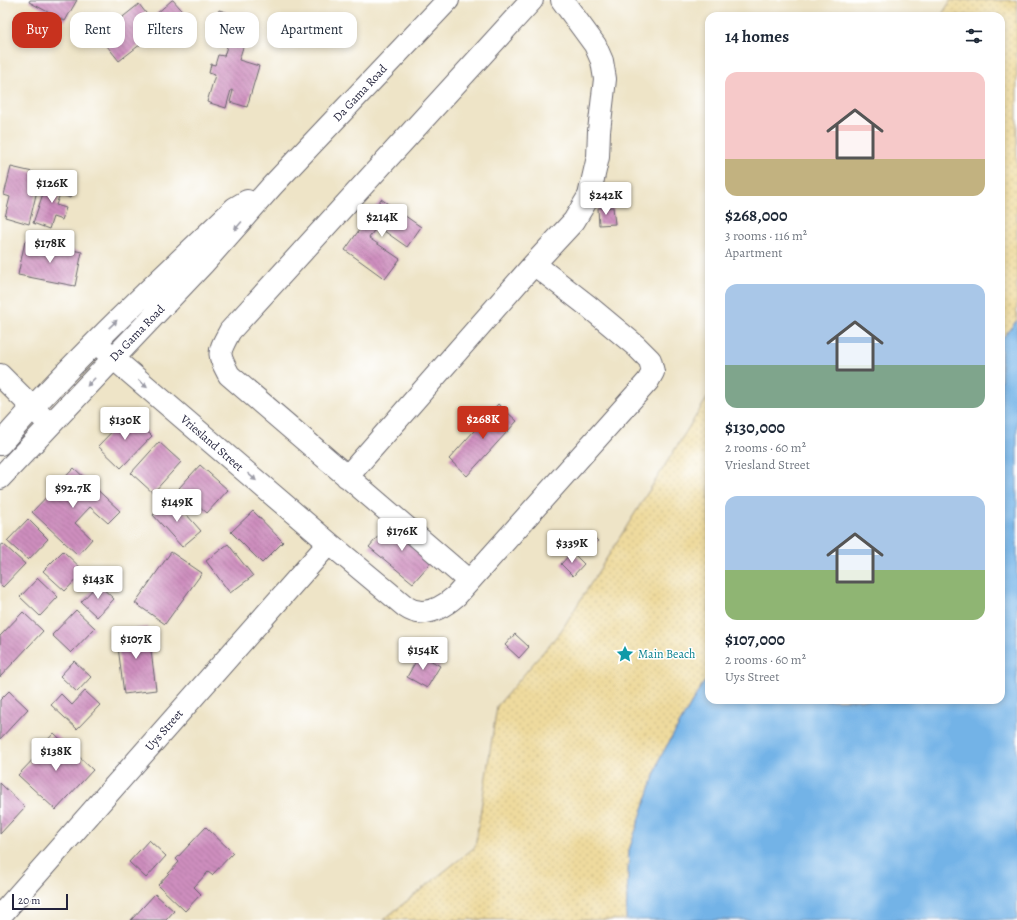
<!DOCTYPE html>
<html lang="en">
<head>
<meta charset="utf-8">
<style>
  :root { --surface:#fff; --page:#f6f6f7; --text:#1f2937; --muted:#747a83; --accent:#c8321e }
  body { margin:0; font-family:Alegreya,serif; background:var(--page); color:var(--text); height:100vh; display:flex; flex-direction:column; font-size:15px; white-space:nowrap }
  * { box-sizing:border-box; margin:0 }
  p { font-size:13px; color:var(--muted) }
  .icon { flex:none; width:22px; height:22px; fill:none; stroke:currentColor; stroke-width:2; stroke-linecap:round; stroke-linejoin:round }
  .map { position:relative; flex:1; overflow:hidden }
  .panel { position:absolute; left:705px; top:12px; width:300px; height:692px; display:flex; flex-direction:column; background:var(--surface); border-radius:12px; box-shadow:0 2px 6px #0003 }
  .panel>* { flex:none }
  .top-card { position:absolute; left:12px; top:12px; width:380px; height:36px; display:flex; gap:8px }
  .scale { position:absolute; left:12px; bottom:10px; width:56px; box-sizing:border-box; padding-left:4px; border:2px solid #22223b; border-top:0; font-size:11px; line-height:14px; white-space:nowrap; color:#22223b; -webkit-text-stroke:3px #fff; paint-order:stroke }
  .price { position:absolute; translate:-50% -34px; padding:0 9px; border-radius:4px; background:#fff; color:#222; font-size:13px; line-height:26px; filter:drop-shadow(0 1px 2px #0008) }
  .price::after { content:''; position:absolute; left:50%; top:24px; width:12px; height:9px; margin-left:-6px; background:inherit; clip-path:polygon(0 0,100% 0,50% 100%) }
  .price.current { background:var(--accent); color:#fff }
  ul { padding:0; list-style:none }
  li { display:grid; align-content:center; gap:8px; height:212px; padding:0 20px }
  li span { display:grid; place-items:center; height:124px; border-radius:12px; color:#555 }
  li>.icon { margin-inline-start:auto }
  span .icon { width:72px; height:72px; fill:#fffc; stroke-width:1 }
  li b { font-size:17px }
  h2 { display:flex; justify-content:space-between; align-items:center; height:48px; padding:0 20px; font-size:17px }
  .chip { padding:0 14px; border-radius:12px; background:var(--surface); box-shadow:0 2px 6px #0003; font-size:14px; line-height:36px }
  .chip.current { background:var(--accent); color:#fff }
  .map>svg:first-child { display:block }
  .sand { fill:url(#sand-dots); stroke:#887e6c }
  .water { fill:#73b3e7; stroke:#4a6a91 }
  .building { fill:url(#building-back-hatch) }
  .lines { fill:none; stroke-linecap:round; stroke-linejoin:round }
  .minor-casing { stroke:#69666c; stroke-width:24 }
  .minor { stroke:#fff; stroke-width:22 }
  .oneway { fill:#9c9ca7 }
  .labels { text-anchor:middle; stroke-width:3; stroke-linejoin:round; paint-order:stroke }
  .street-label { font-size:12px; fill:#22223b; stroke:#fff }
  .culture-label { font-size:12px; fill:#0d838f; stroke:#fff; text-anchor:start }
</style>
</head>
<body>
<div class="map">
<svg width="1017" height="920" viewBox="0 0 1017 920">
  <defs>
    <pattern id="sand-dots" width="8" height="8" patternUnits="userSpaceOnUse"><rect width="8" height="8" fill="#eeda9e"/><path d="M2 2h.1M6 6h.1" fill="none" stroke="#ccbb89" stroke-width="1.8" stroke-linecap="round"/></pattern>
    <pattern id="building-back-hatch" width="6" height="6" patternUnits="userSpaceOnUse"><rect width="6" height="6" fill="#ce8ebe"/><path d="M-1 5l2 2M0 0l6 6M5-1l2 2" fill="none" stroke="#a7749c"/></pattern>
  </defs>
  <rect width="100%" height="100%" fill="#fff"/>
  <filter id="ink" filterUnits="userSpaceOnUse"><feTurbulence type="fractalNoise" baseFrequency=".025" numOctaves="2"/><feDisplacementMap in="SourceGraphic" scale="8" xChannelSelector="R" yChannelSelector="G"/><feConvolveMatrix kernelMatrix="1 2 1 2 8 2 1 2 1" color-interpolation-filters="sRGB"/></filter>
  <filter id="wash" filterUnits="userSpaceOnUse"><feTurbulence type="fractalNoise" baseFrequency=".012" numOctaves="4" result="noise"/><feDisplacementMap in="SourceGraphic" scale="16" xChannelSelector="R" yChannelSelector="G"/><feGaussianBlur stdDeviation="0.9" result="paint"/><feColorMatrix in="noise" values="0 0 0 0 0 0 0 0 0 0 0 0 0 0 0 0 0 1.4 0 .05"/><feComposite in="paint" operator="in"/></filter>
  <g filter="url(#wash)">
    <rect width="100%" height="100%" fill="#eee4c7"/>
    <path class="sand" d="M 951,0 L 1017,0 L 1017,320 L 1001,340 L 1001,16 L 941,16 Z
      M 709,395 L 709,677 L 702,685 L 661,756 L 629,850 L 626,920 L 383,920 L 475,847 L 497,706 L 561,631 Z"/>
    <path class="water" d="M 1017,320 L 1017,920 L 626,920 L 629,850 L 661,756 L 702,685 L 709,677 L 709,700 L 1001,700 L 1001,340 Z"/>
    <g id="blocks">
      <path class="building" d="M 30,0 L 77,0 L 65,21 L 29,2 Z
        M 172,0 L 173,0 L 194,24 L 177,39 L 155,15 Z
        M 139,4 L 159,30 L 119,61 L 99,36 Z
        M 219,10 L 232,14 L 222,43 L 208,38 Z
        M 229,40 L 244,44 L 239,60 L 259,66 L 247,107 L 230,102 L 233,91 L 231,90 L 226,108 L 207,102 L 215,75 L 209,73 L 211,64 L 215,65 L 218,55 L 224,56 Z
        M 11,167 L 41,174 L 29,224 L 5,217 L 10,197 L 4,195 Z
        M 48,179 L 74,188 L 70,198 L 60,194 L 56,205 L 66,208 L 62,220 L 53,217 L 49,229 L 33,223 Z
        M 381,199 L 421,227 L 407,247 L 377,226 L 369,238 L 400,259 L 385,279 L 345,250 Z
        M 613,207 L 615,224 L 599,225 L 598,208 Z
        M 25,241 L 82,252 L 75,286 L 18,275 Z
        M 498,404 L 517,421 L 467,476 L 449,459 Z
        M 129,414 L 152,436 L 121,468 L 98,446 Z
        M 159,442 L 181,462 L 153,493 L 131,473 Z
        M 200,465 L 228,490 L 207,513 L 179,488 Z
        M 74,468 L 120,511 L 108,523 L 90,507 L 75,523 L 92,539 L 78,555 L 32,512 Z
        M 172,498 L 201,531 L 182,547 L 153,515 Z
        M 253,511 L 283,542 L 262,563 L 231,532 Z
        M 28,519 L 48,539 L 28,560 L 7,541 Z
        M 391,521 L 435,558 L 413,583 L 369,547 Z
        M 591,534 L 598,541 L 588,551 L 581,544 Z
        M 3,544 L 25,564 L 3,587 L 0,584 L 0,546 Z
        M 228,544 L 253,576 L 230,593 L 206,561 Z
        M 63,551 L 84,571 L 65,591 L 43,571 Z
        M 171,552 L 202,573 L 165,624 L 135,603 Z
        M 572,552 L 584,564 L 573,576 L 561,564 Z
        M 38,578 L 58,597 L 40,616 L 20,597 Z
        M 98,584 L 114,599 L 97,617 L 81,602 Z
        M 76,610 L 95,628 L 71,653 L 52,635 Z
        M 23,612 L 43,631 L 0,677 L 0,636 Z
        M 148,627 L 156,690 L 124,694 L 116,631 Z
        M 515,634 L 529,647 L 519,658 L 505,645 Z
        M 420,654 L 440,666 L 427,688 L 407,677 Z
        M 74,661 L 91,677 L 77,692 L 60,676 Z
        M 9,691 L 28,709 L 0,739 L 0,700 Z
        M 85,691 L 100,705 L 77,729 L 51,705 L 61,694 L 72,705 Z
        M 54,733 L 93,770 L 56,810 L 18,775 L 43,749 L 41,747 Z
        M 0,783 L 25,807 L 0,834 Z
        M 206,827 L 233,853 L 212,875 L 208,872 L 194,887 L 201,894 L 185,911 L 158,885 L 179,862 L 176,859 Z
        M 149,840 L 166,856 L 146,878 L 129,862 Z
        M 155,894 L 174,911 L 166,920 L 131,920 Z"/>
    </g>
  </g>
  <g filter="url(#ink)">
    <use href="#blocks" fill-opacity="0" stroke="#69666c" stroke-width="1"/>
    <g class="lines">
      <g class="minor-casing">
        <path id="minor" d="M 96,342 L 113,358 L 329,543 L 406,607 C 423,619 442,608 456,596 L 648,381 L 653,372 L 650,360 L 636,346 L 588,306 L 534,264
          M 0,375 L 42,417
          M 0,444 C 73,360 154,285 235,208 L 247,201
          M 347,477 L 534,264 L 574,221 L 589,196 L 598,157 L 599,131 L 605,79 L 602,61 L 595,45 L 562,0
          M 0,478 L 203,264 L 272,186 L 448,0
          M 469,581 L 229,375 C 217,352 218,354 230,331 L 532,0
          M 0,916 L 329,543"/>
      </g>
      <use href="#minor" class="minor"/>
    </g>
    <defs><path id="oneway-solid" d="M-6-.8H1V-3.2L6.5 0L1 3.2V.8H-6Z"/></defs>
    <g class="oneway">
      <use href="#oneway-solid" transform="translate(238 226) rotate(131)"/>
      <use href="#oneway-solid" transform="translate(113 324) rotate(-44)"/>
      <use href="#oneway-solid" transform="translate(91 382) rotate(134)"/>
      <use href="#oneway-solid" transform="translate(143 384) rotate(41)"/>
      <use href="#oneway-solid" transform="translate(252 477) rotate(41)"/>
    </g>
  </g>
  <defs>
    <g id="sight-bare" transform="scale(1.38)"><path d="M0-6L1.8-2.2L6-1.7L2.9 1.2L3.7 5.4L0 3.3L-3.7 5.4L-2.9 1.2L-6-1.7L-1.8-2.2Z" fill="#0f9aa8" stroke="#fff" stroke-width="2.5" paint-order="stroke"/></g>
  </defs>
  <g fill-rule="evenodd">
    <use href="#sight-bare" x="625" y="654"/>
  </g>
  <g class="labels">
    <g class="street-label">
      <text transform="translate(360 93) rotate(-47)" y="4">Da Gama Road</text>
      <text transform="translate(137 333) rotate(-46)" y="4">Da Gama Road</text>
      <text transform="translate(212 443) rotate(41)" y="4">Vriesland Street</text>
      <text transform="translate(164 730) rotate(-49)" y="4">Uys Street</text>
    </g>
    <g class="culture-label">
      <text x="638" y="658">Main Beach</text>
    </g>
  </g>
</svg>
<div class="scale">20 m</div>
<b class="price" style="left:52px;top:204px">$126K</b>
<b class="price" style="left:606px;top:216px">$242K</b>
<b class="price" style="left:382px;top:238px">$214K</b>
<b class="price" style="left:50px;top:264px">$178K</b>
<b class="price current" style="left:483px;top:440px">$268K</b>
<b class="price" style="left:125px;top:441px">$130K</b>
<b class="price" style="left:73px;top:509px">$92.7K</b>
<b class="price" style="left:177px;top:523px">$149K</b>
<b class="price" style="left:402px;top:552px">$176K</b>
<b class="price" style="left:572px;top:564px">$339K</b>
<b class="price" style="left:98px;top:600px">$143K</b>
<b class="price" style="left:136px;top:660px">$107K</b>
<b class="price" style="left:423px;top:671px">$154K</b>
<b class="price" style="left:56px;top:772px">$138K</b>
<div class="top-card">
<a class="chip current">Buy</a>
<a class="chip">Rent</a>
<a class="chip">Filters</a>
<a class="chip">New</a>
<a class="chip">Apartment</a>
</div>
<section class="panel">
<h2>14 homes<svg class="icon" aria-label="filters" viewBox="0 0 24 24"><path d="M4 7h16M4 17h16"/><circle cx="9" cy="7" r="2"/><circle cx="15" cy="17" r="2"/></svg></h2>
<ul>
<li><span style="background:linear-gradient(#f6c9c9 70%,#c2b280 0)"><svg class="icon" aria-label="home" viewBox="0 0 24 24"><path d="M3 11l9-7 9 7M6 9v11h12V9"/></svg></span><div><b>$268,000</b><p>3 rooms · 116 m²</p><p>Apartment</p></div></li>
<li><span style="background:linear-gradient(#a9c7e8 65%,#7fa58c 0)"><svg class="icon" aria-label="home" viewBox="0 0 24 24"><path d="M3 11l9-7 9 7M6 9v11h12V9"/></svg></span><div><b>$130,000</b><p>2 rooms · 60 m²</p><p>Vriesland Street</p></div></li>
<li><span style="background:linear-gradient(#a9c7e8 60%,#8fb573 0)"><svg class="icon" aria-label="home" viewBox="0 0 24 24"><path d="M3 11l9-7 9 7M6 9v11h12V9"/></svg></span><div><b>$107,000</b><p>2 rooms · 60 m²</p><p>Uys Street</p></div></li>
</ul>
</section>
</div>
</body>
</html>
